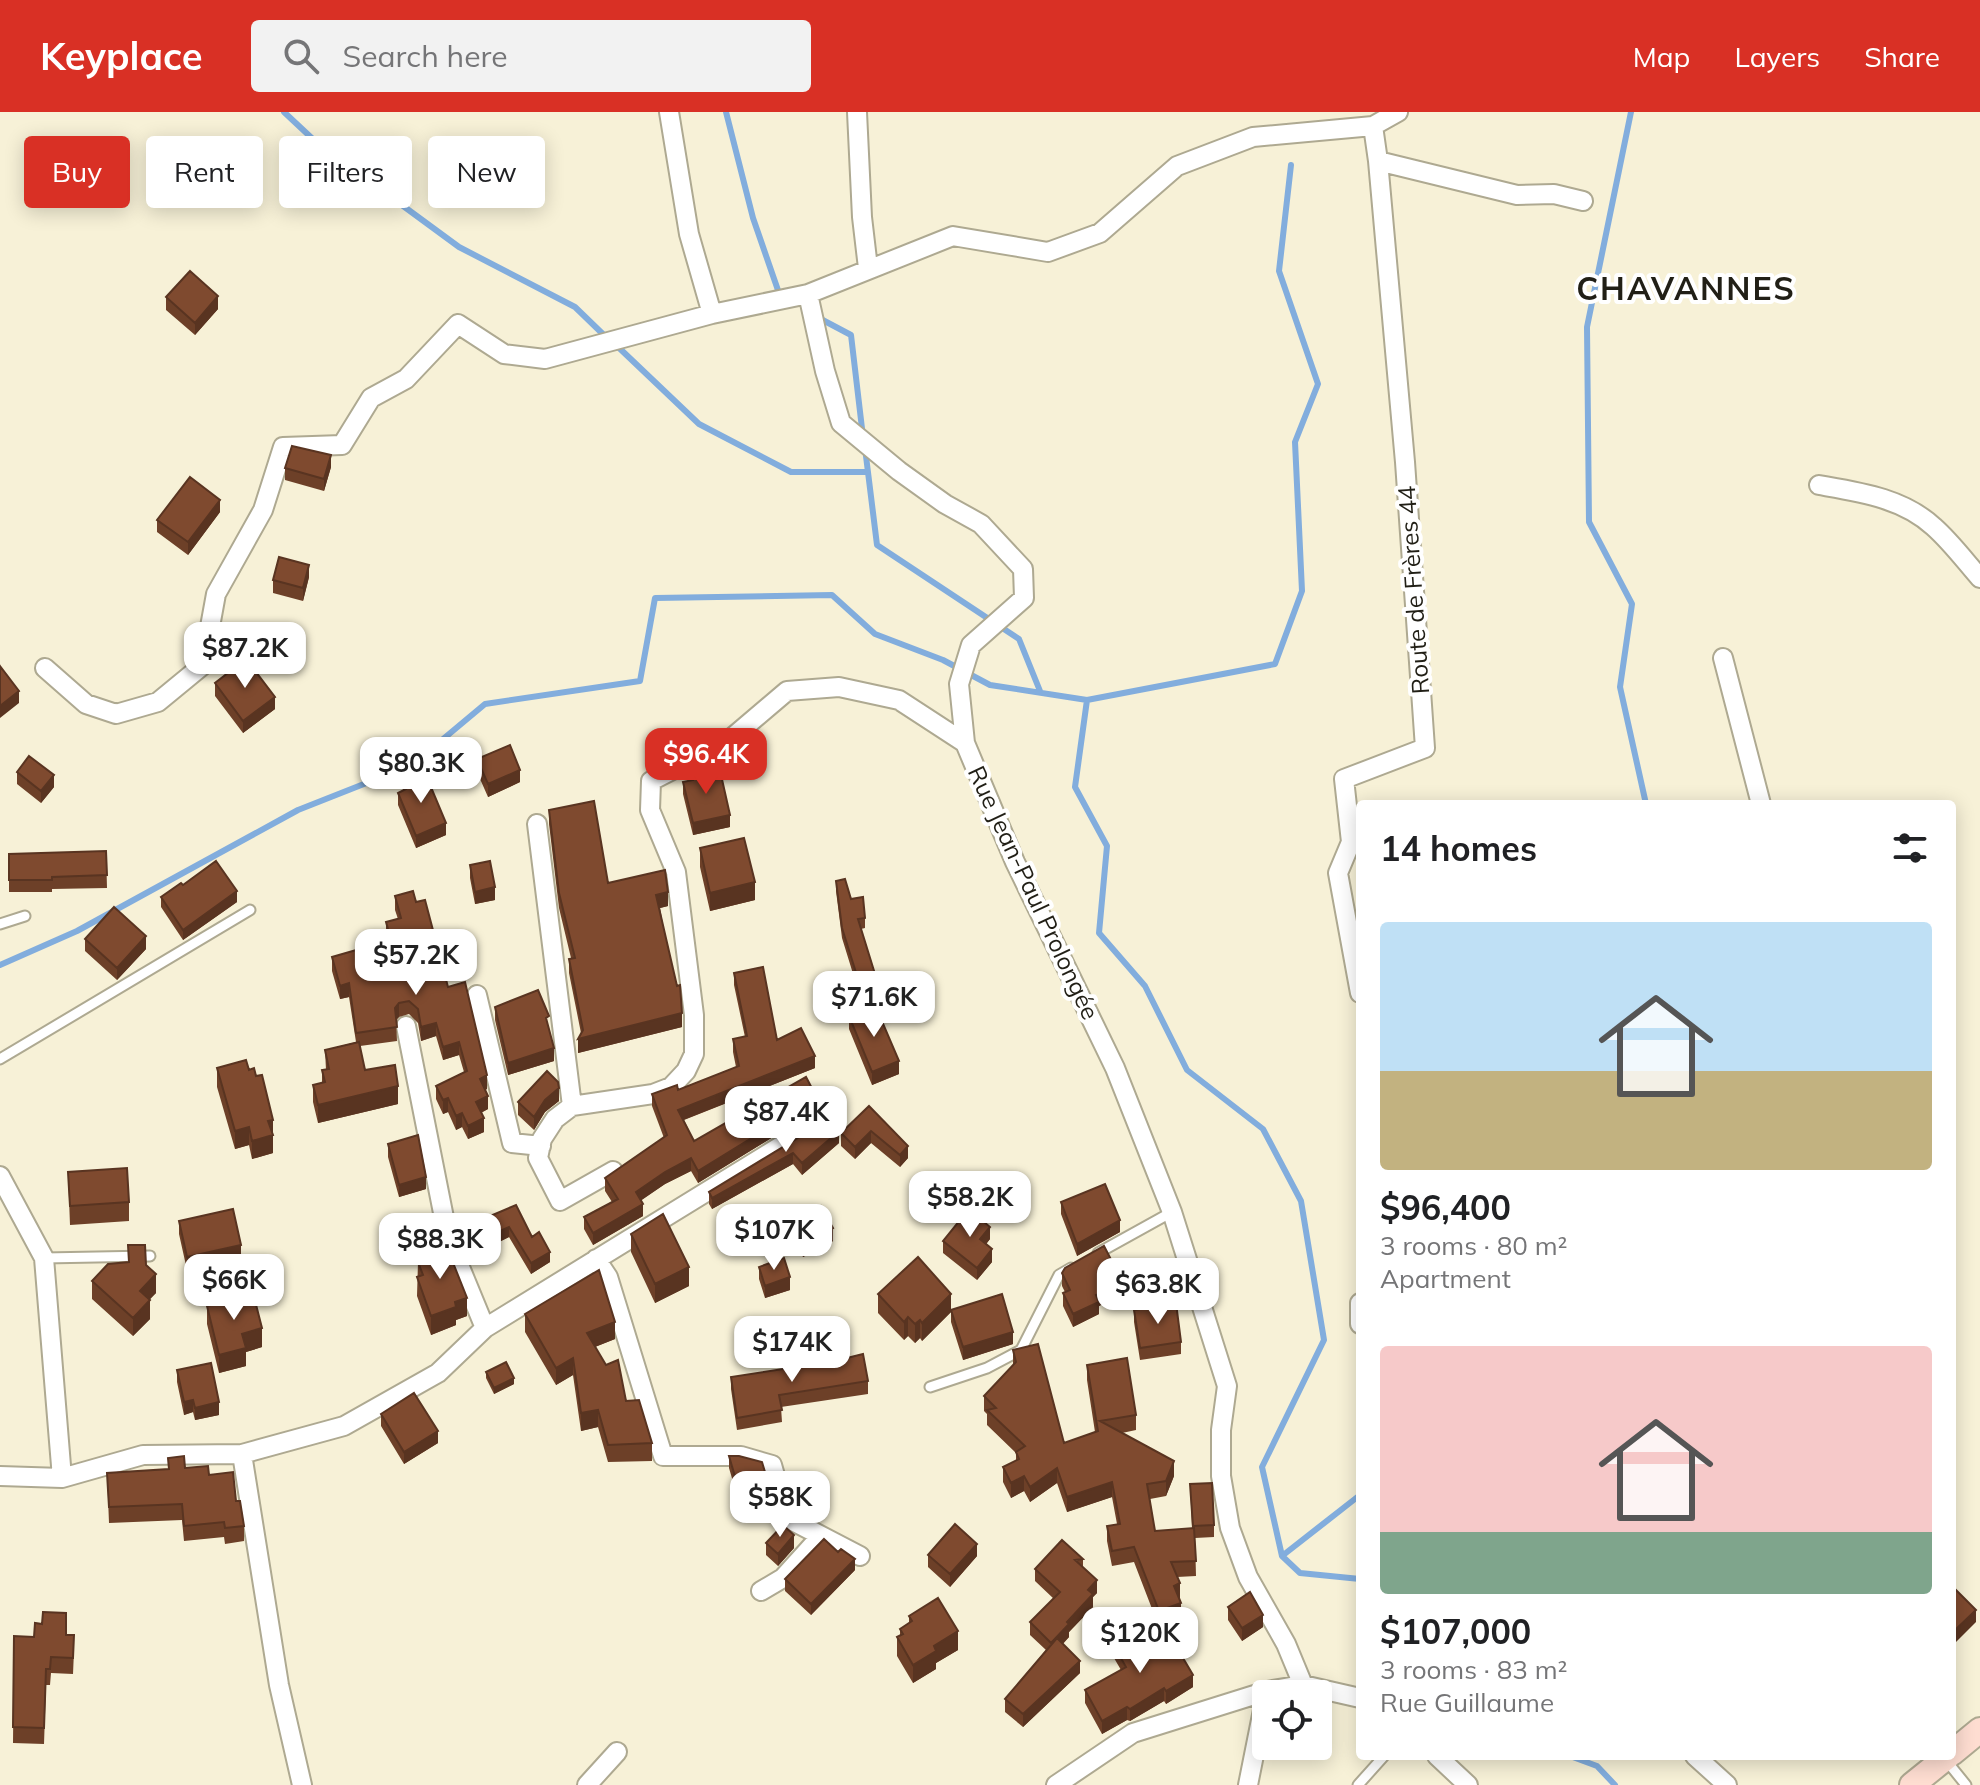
<!DOCTYPE html>
<html lang="en">
<head>
<meta charset="utf-8">
<style>
  :root { --surface:#fff; --page:#f2f2f2; --text:#202124; --muted:#757577; --accent:#d93025 }
  body { margin:0; font-family:Mulish,sans-serif; background:var(--page); color:var(--text); height:100vh; display:flex; flex-direction:column; font-size:30px; white-space:nowrap }
  * { box-sizing:border-box; margin:0 }
  p { font-size:26px; color:var(--muted) }
  .icon { flex:none; width:44px; height:44px; fill:none; stroke:currentColor; stroke-width:2; stroke-linecap:round; stroke-linejoin:round }
  .map { position:relative; flex:1; overflow:hidden }
  .details { position:absolute; left:1356px; top:688px; width:600px; height:960px; display:flex; flex-direction:column; background:var(--surface); border-radius:8px; box-shadow:0 4px 20px #0003 }
  .details>* { flex:none }
  .hud { position:absolute; left:24px; top:24px; width:760px; height:72px; display:flex; gap:16px }
  .fabs { position:absolute; left:1252px; top:1568px; display:grid; gap:16px }
  .fabs a { display:grid; place-items:center; width:80px; height:80px; border-radius:8px; background:var(--surface); box-shadow:0 4px 20px #0003; font-size:40px }
  .price { position:absolute; translate:-50% -68px; padding:0 18px; border-radius:16px; background:#fff; color:#222; font-size:26px; line-height:52px; filter:drop-shadow(0 2px 4px #0008) }
  .price::after { content:''; position:absolute; left:50%; top:48px; width:24px; height:18px; margin-left:-12px; background:inherit; clip-path:polygon(0 0,100% 0,50% 100%) }
  .price.active { background:var(--accent); color:#fff }
  ul { padding:0; list-style:none }
  li { display:grid; align-content:center; gap:16px; height:424px; padding:0 24px }
  li span { display:grid; place-items:center; height:248px; border-radius:8px; color:#555 }
  li>.icon { margin-inline-start:auto }
  span .icon { width:144px; height:144px; fill:#fffc; stroke-width:1 }
  li b { font-size:34px }
  h2 { display:flex; justify-content:space-between; align-items:center; height:96px; padding:0 24px; font-size:34px }
  .chip { padding:0 28px; border-radius:8px; background:var(--surface); box-shadow:0 4px 20px #0003; font-size:28px; line-height:72px }
  .chip.active { background:var(--accent); color:#fff }
  header { display:flex; align-items:center; gap:48px; box-sizing:border-box; height:112px; padding:0 40px; background:var(--accent); color:#fff }
  header strong { font-size:38px }
  nav { display:flex; gap:44px; margin-inline-start:auto; font-size:28px }
  .search { width:560px; height:72px; background:var(--page); display:flex; align-items:center; gap:20px; box-sizing:border-box; padding:0 28px; border-radius:8px; color:var(--muted); font-size:30px }
  .map>svg:first-child { display:block }
  .lines { fill:none; stroke-linecap:round; stroke-linejoin:round }
  .stream { stroke:#82addd; stroke-width:6 }
  .service-casing { stroke:#aea991; stroke-width:13 }
  .minor-casing { stroke:#aea991; stroke-width:22 }
  .secondary-casing { stroke:#aea991; stroke-width:28 }
  .service { stroke:#fff; stroke-width:9 }
  .minor { stroke:#fff; stroke-width:18 }
  .secondary { stroke:#feddd1; stroke-width:24 }
  .wall { fill:#6d4028 }
  .shaded-wall { fill:#593421 }
  .building { fill:#7f4a2f; stroke:#593421; stroke-width:2 }
  .labels { text-anchor:middle; stroke-width:8; stroke-linejoin:round; paint-order:stroke }
  .street-label { font-size:24px; fill:#211f16; stroke:#fff }
  .district-label { font-size:32px; font-weight:bold; letter-spacing:2px; fill:#211f16; stroke:#fff }
</style>
</head>
<body>
<header>
<strong>Keyplace</strong>
<div class="search"><svg class="icon" aria-label="search" viewBox="0 0 24 24"><circle cx="10" cy="10" r="6"/><path d="M15 15l6 6"/></svg>Search here</div>
<nav><a>Map</a><a>Layers</a><a>Share</a></nav>
</header>
<div class="map">
<svg width="1980" height="1673" viewBox="0 0 1980 1673">
  <rect width="100%" height="100%" fill="#f7f1d7"/>
  <g class="lines">
    <path class="stream" d="M 284,0 L 316,30 L 459,135 L 575,195 L 607,226
      M 726,0 L 753,106 L 780,184
      M 1631,0 L 1587,215 L 1589,410 L 1632,492 L 1620,575 L 1646,692
      M 817,205 L 851,223 L 863,325
      M 616,233 L 699,312 L 791,360 L 868,360
      M 865,336 L 877,433 L 1019,527 L 1040,579
      M 1087,588 L 1075,675 L 1107,734 L 1099,821 L 1145,874 L 1187,958 L 1263,1017 L 1301,1089 L 1324,1228 L 1262,1355 L 1282,1444 L 1300,1461 L 1360,1467
      M 0,853 L 77,819 L 298,698 L 412,653 L 485,592 L 640,569 L 655,486 L 832,483 L 875,522 L 943,548 L 990,573 L 1087,588 L 1275,552 L 1302,479 L 1295,330 L 1318,272 L 1279,159 L 1291,53
      M 1282,1444 L 1360,1383
      M 1570,1644 L 1597,1654 L 1615,1673"/>
    <g class="service-casing">
      <path id="service" d="M 0,812 L 25,804
        M 0,947 L 250,798
        M 1098,1141 L 1172,1100
        M 44,1146 L 150,1144
        M 930,1275 L 987,1256 L 1021,1238 L 1059,1163 L 1071,1156
        M 1945,1647 L 1966,1673
        M 1358,1673 L 1384,1644"/>
    </g>
    <g class="minor-casing">
      <path id="minor" d="M 669,0 L 689,122 L 712,202
        M 857,0 L 862,105 L 868,156
        M 1378,49 L 1517,83 L 1554,82 L 1583,89
        M 808,182 L 825,259 L 841,311 L 899,359 L 945,392 L 981,412 L 1023,457 L 1024,486 L 971,533 L 959,572 L 965,631 L 1015,750 L 1115,956 L 1172,1100 L 1227,1274 L 1221,1318 L 1221,1364 L 1230,1416 L 1248,1465 L 1286,1532 L 1303,1573
        M 1819,373 C 1859,380 1903,386 1934,415 C 1951,430 1965,449 1980,466
        M 1723,546 L 1761,692
        M 45,556 L 86,592 L 116,602 L 158,590 L 203,553 L 216,482 L 263,398 L 283,335 L 342,333 L 371,286 L 406,267 L 458,212 L 504,242 L 545,247 L 712,202 L 808,182 L 953,124 L 1048,140 L 1100,121 L 1177,54 L 1253,25 L 1373,14 L 1398,0
        M 537,712 L 572,994
        M 1360,881 L 1338,761 L 1351,730 L 1344,667 L 1425,636 L 1405,350 L 1378,49 L 1373,14
        M 477,883 L 512,1031 L 541,1034
        M 406,914 L 448,1126 L 485,1216
        M 613,1059 L 560,1089 L 538,1046 L 542,1027 L 555,1007 L 572,994 L 653,982 L 671,975 L 686,959 L 694,942 L 694,903 L 676,760 L 650,698 L 651,669 L 727,630 L 787,579 L 839,575 L 899,588 L 965,631
        M 0,1064 L 44,1146 L 62,1366
        M 596,1147 L 608,1165 L 663,1344 L 741,1344 L 772,1353 L 787,1406 L 860,1444
        M 1360,1191 L 1360,1212
        M 242,1342 L 279,1573 L 302,1673
        M 0,1364 L 62,1366 L 143,1343 L 242,1342 L 344,1314 L 438,1261 L 485,1216 L 823,1008
        M 761,1479 L 783,1466 L 821,1424
        M 1437,1644 L 1468,1673
        M 1695,1644 L 1727,1673
        M 587,1673 L 617,1640
        M 1056,1673 L 1133,1621 L 1267,1579 L 1303,1573 L 1360,1586
        M 1248,1673 L 1266,1583"/>
    </g>
    <g class="secondary-casing">
      <path id="secondary" d="M 1952,1641 L 1980,1618
        M 1912,1673 L 1948,1644"/>
    </g>
    <use href="#service" class="service"/>
    <use href="#minor" class="minor"/>
    <use href="#secondary" class="secondary"/>
  </g>
  <path class="wall" d="M 166,185 L 218,197 L 195,223 L 166,198 Z
    M 331,355 L 324,379 L 285,368 L 285,356 Z
    M 220,400 L 188,443 L 157,420 L 157,408 Z
    M 309,465 L 303,489 L 273,481 L 273,468 Z
    M 215,571 L 275,597 L 243,621 L 215,584 Z
    M 477,647 L 520,670 L 488,685 L 477,660 Z
    M 691,657 L 709,665 L 730,715 L 693,723 L 683,682 L 683,670 L 691,668 Z
    M 17,660 L 54,675 L 41,691 L 17,672 Z
    M 403,670 L 446,723 L 416,736 L 398,693 L 398,681 L 403,679 Z
    M 549,698 L 608,771 L 668,794 L 660,796 L 682,915 L 578,941 L 581,921 L 569,861 L 569,847 L 571,846 L 559,796 L 549,712 Z
    M 700,736 L 755,788 L 710,799 L 700,755 Z
    M 106,739 L 107,776 L 52,777 L 52,780 L 9,780 L 9,742 Z
    M 470,753 L 495,788 L 475,792 L 470,766 Z
    M 836,769 L 865,806 L 865,816 L 861,817 L 875,873 L 858,878 L 842,826 L 836,779 Z
    M 183,773 L 237,790 L 183,828 L 161,795 L 161,785 Z
    M 395,784 L 416,790 L 487,977 L 485,978 L 488,997 L 481,1001 L 484,1020 L 468,1027 L 462,1015 L 456,1018 L 448,1000 L 443,1002 L 436,987 L 436,974 L 464,960 L 459,943 L 443,948 L 436,924 L 421,929 L 418,911 L 409,902 L 399,905 L 396,908 L 397,929 L 360,934 L 365,958 L 398,992 L 318,1011 L 313,990 L 313,973 L 322,971 L 322,958 L 326,958 L 325,938 L 356,930 L 349,885 L 340,887 L 332,859 L 332,845 L 388,829 L 386,824 L 386,810 L 398,807 L 395,798 Z
    M 85,827 L 146,837 L 117,868 L 85,839 Z
    M 734,861 L 777,928 L 815,956 L 684,1008 L 694,1029 L 817,998 L 698,1071 L 691,1059 L 665,1072 L 641,1088 L 643,1104 L 593,1133 L 584,1117 L 584,1105 L 612,1090 L 605,1079 L 605,1066 L 664,1026 L 652,994 L 652,982 L 678,978 L 736,955 L 733,940 L 733,927 L 745,925 L 734,873 Z
    M 495,895 L 549,916 L 554,949 L 508,963 L 495,908 Z
    M 849,904 L 899,962 L 872,973 L 849,917 Z
    M 217,956 L 273,1026 L 273,1041 L 252,1047 L 249,1033 L 235,1037 L 217,975 Z
    M 559,989 L 545,1000 L 534,1018 L 518,1003 L 518,990 Z
    M 869,994 L 908,1046 L 900,1055 L 871,1031 L 855,1047 L 841,1034 L 841,1021 Z
    M 839,1019 L 839,1031 L 802,1063 L 793,1052 L 712,1097 L 709,1092 L 709,1080 Z
    M 388,1032 L 426,1077 L 399,1085 L 388,1045 Z
    M 68,1060 L 129,1090 L 129,1109 L 70,1113 Z
    M 1061,1090 L 1120,1120 L 1077,1144 L 1061,1102 Z
    M 516,1093 L 532,1125 L 550,1150 L 531,1162 L 509,1125 L 491,1134 L 483,1118 L 483,1107 Z
    M 179,1109 L 241,1146 L 187,1158 L 179,1122 Z
    M 791,1110 L 833,1129 L 803,1145 L 791,1122 Z
    M 631,1122 L 689,1174 L 655,1191 L 631,1140 Z
    M 990,1127 L 986,1132 L 992,1150 L 977,1168 L 943,1141 L 943,1129 Z
    M 128,1133 L 146,1153 L 156,1181 L 149,1187 L 150,1207 L 133,1224 L 92,1187 L 92,1169 L 128,1150 Z
    M 425,1140 L 467,1204 L 456,1208 L 456,1213 L 431,1223 L 417,1184 L 418,1150 L 425,1148 Z
    M 759,1155 L 790,1178 L 765,1186 L 759,1167 Z
    M 1062,1161 L 1119,1176 L 1105,1183 L 1105,1191 L 1099,1194 L 1099,1202 L 1073,1215 L 1063,1194 L 1063,1181 L 1065,1180 L 1062,1174 Z
    M 878,1182 L 951,1198 L 1013,1232 L 963,1248 L 951,1210 L 951,1200 L 922,1229 L 920,1226 L 915,1231 L 908,1224 L 904,1228 L 878,1201 Z
    M 207,1194 L 262,1235 L 246,1240 L 246,1254 L 219,1261 L 207,1212 Z
    M 1134,1198 L 1181,1230 L 1181,1242 L 1140,1248 L 1134,1210 Z
    M 525,1202 L 615,1227 L 595,1235 L 652,1331 L 652,1349 L 608,1350 L 598,1315 L 581,1319 L 573,1263 L 556,1273 L 525,1220 Z
    M 1013,1238 L 1064,1331 L 1095,1320 L 1087,1268 L 1087,1253 L 1136,1303 L 1136,1318 L 1122,1321 L 1174,1364 L 1166,1384 L 1150,1387 L 1155,1419 L 1192,1416 L 1190,1372 L 1214,1413 L 1214,1425 L 1195,1426 L 1196,1464 L 1177,1465 L 1181,1506 L 1159,1515 L 1134,1450 L 1112,1454 L 1107,1429 L 1107,1414 L 1117,1412 L 1112,1385 L 1067,1400 L 1057,1371 L 1030,1390 L 1024,1379 L 1011,1386 L 1003,1370 L 1003,1355 L 1016,1349 L 1016,1341 L 987,1313 L 987,1302 L 984,1299 L 984,1284 L 1013,1254 Z
    M 177,1258 L 219,1303 L 195,1308 L 193,1300 L 184,1303 L 177,1270 Z
    M 486,1260 L 514,1272 L 494,1282 L 486,1266 Z
    M 731,1265 L 868,1269 L 868,1282 L 781,1295 L 782,1310 L 737,1318 L 731,1277 Z
    M 381,1302 L 438,1331 L 404,1352 L 381,1314 Z
    M 729,1344 L 774,1403 L 745,1411 L 729,1356 Z
    M 168,1346 L 185,1356 L 209,1363 L 236,1389 L 244,1414 L 244,1429 L 225,1432 L 224,1425 L 184,1429 L 182,1408 L 109,1411 L 107,1361 L 168,1357 Z
    M 766,1431 L 794,1436 L 778,1454 L 766,1443 Z
    M 928,1443 L 977,1444 L 950,1475 L 928,1455 Z
    M 1083,1447 L 1083,1455 L 1097,1481 L 1093,1485 L 1093,1495 L 1069,1520 L 1069,1525 L 1063,1532 L 1080,1561 L 1023,1615 L 1005,1600 L 1005,1587 L 1046,1538 L 1030,1523 L 1030,1510 L 1054,1487 L 1035,1469 L 1035,1457 Z
    M 855,1458 L 811,1503 L 785,1479 L 785,1467 Z
    M 1228,1495 L 1263,1515 L 1242,1529 L 1228,1508 Z
    M 909,1504 L 958,1538 L 936,1551 L 936,1557 L 913,1571 L 897,1544 L 897,1525 L 900,1524 L 900,1517 L 909,1511 Z
    M 66,1523 L 74,1539 L 73,1562 L 51,1561 L 50,1573 L 46,1573 L 44,1632 L 13,1631 L 14,1524 L 34,1525 Z
    M 1114,1534 L 1137,1537 L 1193,1575 L 1166,1592 L 1164,1589 L 1130,1609 L 1127,1608 L 1102,1622 L 1085,1591 L 1085,1578 L 1121,1558 L 1114,1546 Z"/>
  <path class="shaded-wall" d="M 218,184 L 218,197 L 195,223 L 195,211 Z
    M 331,343 L 331,355 L 324,379 L 324,367 Z
    M 220,388 L 220,400 L 188,443 L 188,430 Z
    M 309,453 L 309,465 L 303,489 L 303,476 Z
    M 19,579 L 19,591 L 0,606 L 0,594 Z
    M 275,585 L 275,597 L 243,621 L 243,609 Z
    M 520,658 L 520,670 L 488,685 L 488,672 Z
    M 54,663 L 54,675 L 41,691 L 41,679 Z
    M 730,703 L 730,715 L 693,723 L 693,711 Z
    M 446,711 L 446,723 L 416,736 L 416,724 Z
    M 755,770 L 755,788 L 710,799 L 710,781 Z
    M 495,775 L 495,788 L 475,792 L 475,780 Z
    M 237,779 L 237,790 L 183,828 L 183,818 Z
    M 668,780 L 668,794 L 656,797 L 656,783 Z
    M 146,824 L 146,837 L 117,868 L 117,856 Z
    M 875,862 L 875,873 L 858,878 L 858,867 Z
    M 349,871 L 349,885 L 340,887 L 340,874 Z
    M 399,891 L 399,905 L 395,909 L 395,896 Z
    M 682,901 L 682,915 L 578,941 L 578,927 Z
    M 436,911 L 436,924 L 421,929 L 421,915 Z
    M 459,930 L 459,943 L 443,948 L 443,935 Z
    M 554,936 L 554,949 L 508,963 L 508,951 Z
    M 815,944 L 815,956 L 678,1010 L 678,998 Z
    M 899,949 L 899,962 L 872,973 L 872,960 Z
    M 487,963 L 487,977 L 480,980 L 480,967 Z
    M 398,974 L 398,992 L 318,1011 L 318,993 Z
    M 559,976 L 559,989 L 545,1000 L 534,1018 L 534,1005 L 545,988 Z
    M 488,984 L 488,997 L 476,1003 L 476,990 Z
    M 448,986 L 448,1000 L 443,1002 L 443,988 Z
    M 817,986 L 817,998 L 698,1071 L 698,1059 Z
    M 462,1001 L 462,1015 L 456,1018 L 456,1004 Z
    M 484,1006 L 484,1020 L 468,1027 L 468,1014 Z
    M 273,1008 L 273,1041 L 252,1047 L 252,1029 L 268,1009 Z
    M 249,1015 L 249,1033 L 235,1037 L 235,1019 Z
    M 839,1019 L 839,1031 L 802,1063 L 802,1051 Z
    M 871,1019 L 871,1031 L 855,1047 L 855,1035 Z
    M 908,1034 L 908,1046 L 900,1055 L 900,1043 Z
    M 793,1041 L 793,1052 L 712,1097 L 712,1086 Z
    M 691,1046 L 691,1059 L 665,1072 L 636,1092 L 636,1080 L 665,1060 Z
    M 426,1065 L 426,1077 L 399,1085 L 399,1073 Z
    M 643,1092 L 643,1104 L 593,1133 L 593,1121 Z
    M 1120,1108 L 1120,1120 L 1077,1144 L 1077,1132 Z
    M 509,1115 L 509,1125 L 491,1134 L 491,1123 Z
    M 990,1115 L 990,1127 L 980,1140 L 980,1127 Z
    M 833,1116 L 833,1129 L 803,1145 L 803,1132 Z
    M 241,1133 L 241,1146 L 187,1158 L 187,1145 Z
    M 992,1137 L 992,1150 L 977,1168 L 977,1156 Z
    M 550,1140 L 550,1150 L 531,1162 L 531,1151 Z
    M 689,1155 L 689,1174 L 655,1191 L 655,1172 Z
    M 156,1162 L 156,1181 L 140,1198 L 140,1179 Z
    M 1119,1163 L 1119,1176 L 1105,1183 L 1105,1191 L 1099,1194 L 1099,1202 L 1073,1215 L 1073,1202 L 1096,1183 L 1102,1172 Z
    M 790,1165 L 790,1178 L 765,1186 L 765,1174 Z
    M 951,1182 L 951,1200 L 922,1229 L 922,1211 Z
    M 467,1186 L 467,1204 L 456,1208 L 456,1213 L 431,1223 L 431,1204 L 455,1190 Z
    M 150,1188 L 150,1207 L 133,1224 L 133,1206 Z
    M 908,1205 L 908,1224 L 904,1228 L 904,1210 Z
    M 920,1208 L 920,1226 L 915,1231 L 915,1212 Z
    M 615,1210 L 615,1227 L 587,1238 L 587,1221 Z
    M 262,1216 L 262,1235 L 246,1240 L 246,1254 L 219,1261 L 219,1243 L 242,1222 Z
    M 1013,1220 L 1013,1232 L 963,1248 L 963,1235 Z
    M 573,1246 L 573,1263 L 556,1273 L 556,1256 Z
    M 514,1266 L 514,1272 L 494,1282 L 494,1276 Z
    M 193,1288 L 193,1300 L 184,1303 L 184,1290 Z
    M 219,1290 L 219,1303 L 195,1308 L 195,1296 Z
    M 598,1298 L 598,1315 L 581,1319 L 581,1301 Z
    M 438,1319 L 438,1331 L 404,1352 L 404,1340 Z
    M 1174,1349 L 1174,1364 L 1166,1384 L 1166,1369 Z
    M 1057,1356 L 1057,1371 L 1030,1390 L 1030,1375 Z
    M 1024,1364 L 1024,1379 L 1011,1386 L 1011,1371 Z
    M 1112,1370 L 1112,1385 L 1067,1400 L 1067,1385 Z
    M 774,1390 L 774,1403 L 745,1411 L 745,1399 Z
    M 794,1423 L 794,1436 L 778,1454 L 778,1442 Z
    M 977,1432 L 977,1444 L 950,1475 L 950,1462 Z
    M 855,1447 L 855,1458 L 811,1503 L 811,1492 Z
    M 1097,1468 L 1097,1481 L 1093,1485 L 1093,1495 L 1069,1520 L 1069,1525 L 1051,1543 L 1051,1531 L 1088,1478 Z
    M 1180,1471 L 1180,1486 L 1174,1489 L 1174,1474 Z
    M 1181,1491 L 1181,1506 L 1159,1515 L 1159,1499 Z
    M 1976,1498 L 1976,1510 L 1952,1534 L 1952,1521 Z
    M 1263,1503 L 1263,1515 L 1242,1529 L 1242,1516 Z
    M 958,1519 L 958,1538 L 936,1551 L 936,1557 L 913,1571 L 913,1553 L 934,1534 Z
    M 1080,1549 L 1080,1561 L 1023,1615 L 1023,1602 Z
    M 1193,1563 L 1193,1575 L 1166,1592 L 1166,1579 Z
    M 1164,1576 L 1164,1589 L 1130,1609 L 1130,1597 Z
    M 1127,1595 L 1127,1608 L 1102,1622 L 1102,1609 Z"/>
  <path class="building" d="M 190,159 L 218,184 L 195,211 L 166,185 Z
    M 292,334 L 331,343 L 324,367 L 285,356 Z
    M 190,365 L 220,388 L 188,430 L 157,408 Z
    M 279,445 L 309,453 L 303,476 L 273,468 Z
    M 246,547 L 275,585 L 243,609 L 215,571 Z
    M 0,554 L 19,579 L 0,594 Z
    M 510,633 L 520,658 L 488,672 L 477,647 Z
    M 29,644 L 54,663 L 41,679 L 17,660 Z
    M 707,653 L 709,665 L 721,663 L 730,703 L 693,711 L 683,670 L 693,668 L 691,657 Z
    M 425,661 L 446,711 L 416,724 L 398,681 L 406,677 L 403,670 Z
    M 594,689 L 608,771 L 665,758 L 668,780 L 656,783 L 677,874 L 680,873 L 682,901 L 578,927 L 583,918 L 569,847 L 575,846 L 559,781 L 549,698 Z
    M 744,726 L 755,770 L 710,781 L 700,736 Z
    M 106,739 L 107,763 L 52,765 L 52,768 L 9,768 L 9,742 Z
    M 216,749 L 237,779 L 183,818 L 161,785 L 181,771 L 183,773 Z
    M 490,749 L 495,775 L 475,780 L 470,753 Z
    M 845,767 L 851,787 L 863,785 L 865,806 L 858,807 L 875,862 L 858,867 L 842,816 L 836,769 Z
    M 413,779 L 416,790 L 425,788 L 448,875 L 465,870 L 487,963 L 480,967 L 488,984 L 476,990 L 484,1006 L 468,1014 L 462,1001 L 456,1004 L 448,986 L 443,988 L 436,974 L 467,959 L 459,930 L 443,935 L 436,911 L 421,915 L 418,897 L 409,889 L 399,891 L 395,896 L 397,915 L 356,921 L 349,871 L 340,874 L 332,845 L 391,828 L 386,810 L 401,806 L 395,784 Z
    M 114,795 L 146,824 L 117,856 L 85,827 Z
    M 763,855 L 777,928 L 801,916 L 815,944 L 678,998 L 694,1029 L 806,965 L 817,986 L 698,1059 L 691,1046 L 665,1060 L 636,1080 L 643,1092 L 593,1121 L 584,1105 L 618,1087 L 605,1066 L 667,1023 L 652,982 L 677,973 L 678,978 L 739,954 L 733,927 L 747,924 L 734,861 Z
    M 538,878 L 549,904 L 546,906 L 554,936 L 508,951 L 495,895 Z
    M 875,893 L 899,949 L 872,960 L 849,904 Z
    M 359,930 L 365,958 L 395,953 L 398,974 L 318,993 L 313,973 L 325,970 L 322,958 L 329,957 L 325,938 Z
    M 246,948 L 249,958 L 254,956 L 256,964 L 262,963 L 273,1008 L 268,1009 L 273,1023 L 252,1029 L 249,1015 L 235,1019 L 217,956 Z
    M 547,959 L 558,970 L 559,976 L 545,988 L 534,1005 L 518,990 Z
    M 869,994 L 908,1034 L 900,1043 L 871,1019 L 855,1035 L 841,1021 Z
    M 829,1007 L 839,1019 L 802,1051 L 793,1041 L 712,1086 L 709,1080 Z
    M 418,1023 L 426,1065 L 399,1073 L 388,1032 Z
    M 127,1056 L 129,1090 L 70,1094 L 68,1060 Z
    M 1105,1072 L 1120,1108 L 1077,1132 L 1061,1090 Z
    M 516,1093 L 532,1125 L 539,1120 L 550,1140 L 531,1151 L 509,1115 L 491,1123 L 483,1107 Z
    M 821,1094 L 833,1116 L 803,1132 L 791,1110 Z
    M 233,1097 L 241,1133 L 187,1145 L 179,1109 Z
    M 969,1097 L 990,1115 L 980,1127 L 992,1137 L 977,1156 L 943,1129 Z
    M 663,1102 L 689,1155 L 655,1172 L 631,1122 Z
    M 128,1133 L 145,1133 L 146,1153 L 156,1162 L 140,1179 L 150,1188 L 133,1206 L 92,1169 L 108,1152 L 129,1150 Z
    M 446,1133 L 467,1186 L 455,1190 L 456,1195 L 431,1204 L 417,1165 L 423,1163 L 418,1150 L 427,1147 L 425,1140 Z
    M 1104,1134 L 1119,1163 L 1102,1172 L 1105,1179 L 1096,1183 L 1099,1190 L 1073,1202 L 1063,1181 L 1070,1178 L 1062,1161 L 1065,1156 Z
    M 918,1145 L 951,1182 L 922,1211 L 920,1208 L 915,1212 L 908,1205 L 904,1210 L 878,1182 Z
    M 784,1146 L 790,1165 L 765,1174 L 759,1155 Z
    M 599,1158 L 615,1210 L 587,1221 L 606,1253 L 618,1248 L 626,1289 L 639,1288 L 652,1331 L 608,1333 L 598,1298 L 581,1301 L 573,1246 L 556,1256 L 525,1202 Z
    M 253,1181 L 262,1216 L 242,1222 L 246,1236 L 219,1243 L 207,1194 Z
    M 1002,1182 L 1013,1220 L 963,1235 L 951,1198 Z
    M 1176,1191 L 1181,1230 L 1140,1236 L 1134,1198 Z
    M 1038,1232 L 1064,1331 L 1098,1319 L 1087,1253 L 1127,1246 L 1136,1303 L 1100,1309 L 1174,1349 L 1166,1369 L 1147,1372 L 1155,1419 L 1194,1416 L 1196,1449 L 1171,1450 L 1180,1471 L 1174,1474 L 1181,1491 L 1159,1499 L 1134,1435 L 1112,1439 L 1107,1414 L 1120,1412 L 1112,1370 L 1067,1385 L 1057,1356 L 1030,1375 L 1024,1364 L 1011,1371 L 1003,1355 L 1019,1347 L 1016,1340 L 1025,1334 L 987,1298 L 996,1296 L 984,1284 L 1016,1250 L 1013,1238 Z
    M 863,1242 L 868,1269 L 779,1283 L 782,1298 L 737,1306 L 731,1265 L 835,1249 Z
    M 506,1250 L 514,1266 L 494,1276 L 486,1260 Z
    M 211,1251 L 219,1290 L 195,1296 L 193,1288 L 184,1290 L 177,1258 Z
    M 414,1281 L 438,1319 L 404,1340 L 381,1302 Z
    M 184,1344 L 185,1356 L 208,1354 L 209,1363 L 233,1360 L 236,1389 L 240,1389 L 244,1414 L 225,1416 L 224,1410 L 184,1414 L 182,1392 L 109,1395 L 107,1361 L 169,1357 L 168,1346 Z
    M 729,1344 L 739,1344 L 762,1350 L 774,1390 L 745,1399 Z
    M 1212,1371 L 1214,1413 L 1193,1414 L 1190,1372 Z
    M 955,1412 L 977,1432 L 950,1462 L 928,1443 Z
    M 783,1413 L 794,1423 L 778,1442 L 766,1431 Z
    M 824,1427 L 838,1440 L 841,1437 L 855,1447 L 811,1492 L 785,1467 Z
    M 1062,1428 L 1083,1447 L 1075,1448 L 1097,1468 L 1088,1478 L 1093,1482 L 1067,1510 L 1069,1512 L 1051,1531 L 1030,1510 L 1060,1480 L 1035,1457 Z
    M 1952,1474 L 1976,1498 L 1952,1521 Z
    M 1250,1480 L 1263,1503 L 1242,1516 L 1228,1495 Z
    M 938,1486 L 958,1519 L 934,1534 L 936,1539 L 913,1553 L 897,1525 L 903,1522 L 900,1517 L 912,1509 L 909,1504 Z
    M 43,1500 L 66,1501 L 66,1523 L 74,1523 L 73,1546 L 51,1545 L 50,1557 L 46,1557 L 44,1616 L 13,1615 L 14,1524 L 34,1525 L 35,1511 L 42,1512 Z
    M 1167,1519 L 1193,1563 L 1166,1579 L 1164,1576 L 1130,1597 L 1127,1595 L 1102,1609 L 1085,1578 L 1126,1555 L 1114,1534 L 1130,1525 L 1137,1537 Z
    M 1057,1526 L 1080,1549 L 1023,1602 L 1005,1587 Z"/>
  <g class="labels">
    <g class="street-label">
      <text transform="translate(1414 478) rotate(-94)" y="8">Route de Frères 44</text>
      <text transform="translate(1033 781) rotate(65)" y="8">Rue Jean-Paul Prolongée</text>
    </g>
    <g class="district-label">
      <text x="1686" y="188">CHAVANNES</text>
    </g>
  </g>
</svg>
<div class="fabs">
<a><svg class="icon" aria-label="locate" viewBox="0 0 24 24"><circle cx="12" cy="12" r="6"/><path d="M12 2v4M12 18v4M2 12h4M18 12h4"/></svg></a>
</div>
<b class="price" style="left:245px;top:578px">$87.2K</b>
<b class="price active" style="left:706px;top:684px">$96.4K</b>
<b class="price" style="left:421px;top:693px">$80.3K</b>
<b class="price" style="left:416px;top:885px">$57.2K</b>
<b class="price" style="left:874px;top:927px">$71.6K</b>
<b class="price" style="left:786px;top:1042px">$87.4K</b>
<b class="price" style="left:970px;top:1127px">$58.2K</b>
<b class="price" style="left:774px;top:1160px">$107K</b>
<b class="price" style="left:440px;top:1169px">$88.3K</b>
<b class="price" style="left:234px;top:1210px">$66K</b>
<b class="price" style="left:1158px;top:1214px">$63.8K</b>
<b class="price" style="left:792px;top:1272px">$174K</b>
<b class="price" style="left:780px;top:1427px">$58K</b>
<b class="price" style="left:1140px;top:1563px">$120K</b>
<div class="hud">
<a class="chip active">Buy</a>
<a class="chip">Rent</a>
<a class="chip">Filters</a>
<a class="chip">New</a>
</div>
<section class="details">
<h2>14 homes<svg class="icon" aria-label="filters" viewBox="0 0 24 24"><path d="M4 7h16M4 17h16"/><circle cx="9" cy="7" r="2"/><circle cx="15" cy="17" r="2"/></svg></h2>
<ul>
<li><span style="background:linear-gradient(#bfe0f5 60%,#c2b280 0)"><svg class="icon" aria-label="home" viewBox="0 0 24 24"><path d="M3 11l9-7 9 7M6 9v11h12V9"/></svg></span><div><b>$96,400</b><p>3 rooms · 80 m²</p><p>Apartment</p></div></li>
<li><span style="background:linear-gradient(#f6c9c9 75%,#7fa58c 0)"><svg class="icon" aria-label="home" viewBox="0 0 24 24"><path d="M3 11l9-7 9 7M6 9v11h12V9"/></svg></span><div><b>$107,000</b><p>3 rooms · 83 m²</p><p>Rue Guillaume</p></div></li>
</ul>
</section>
</div>
</body>
</html>
